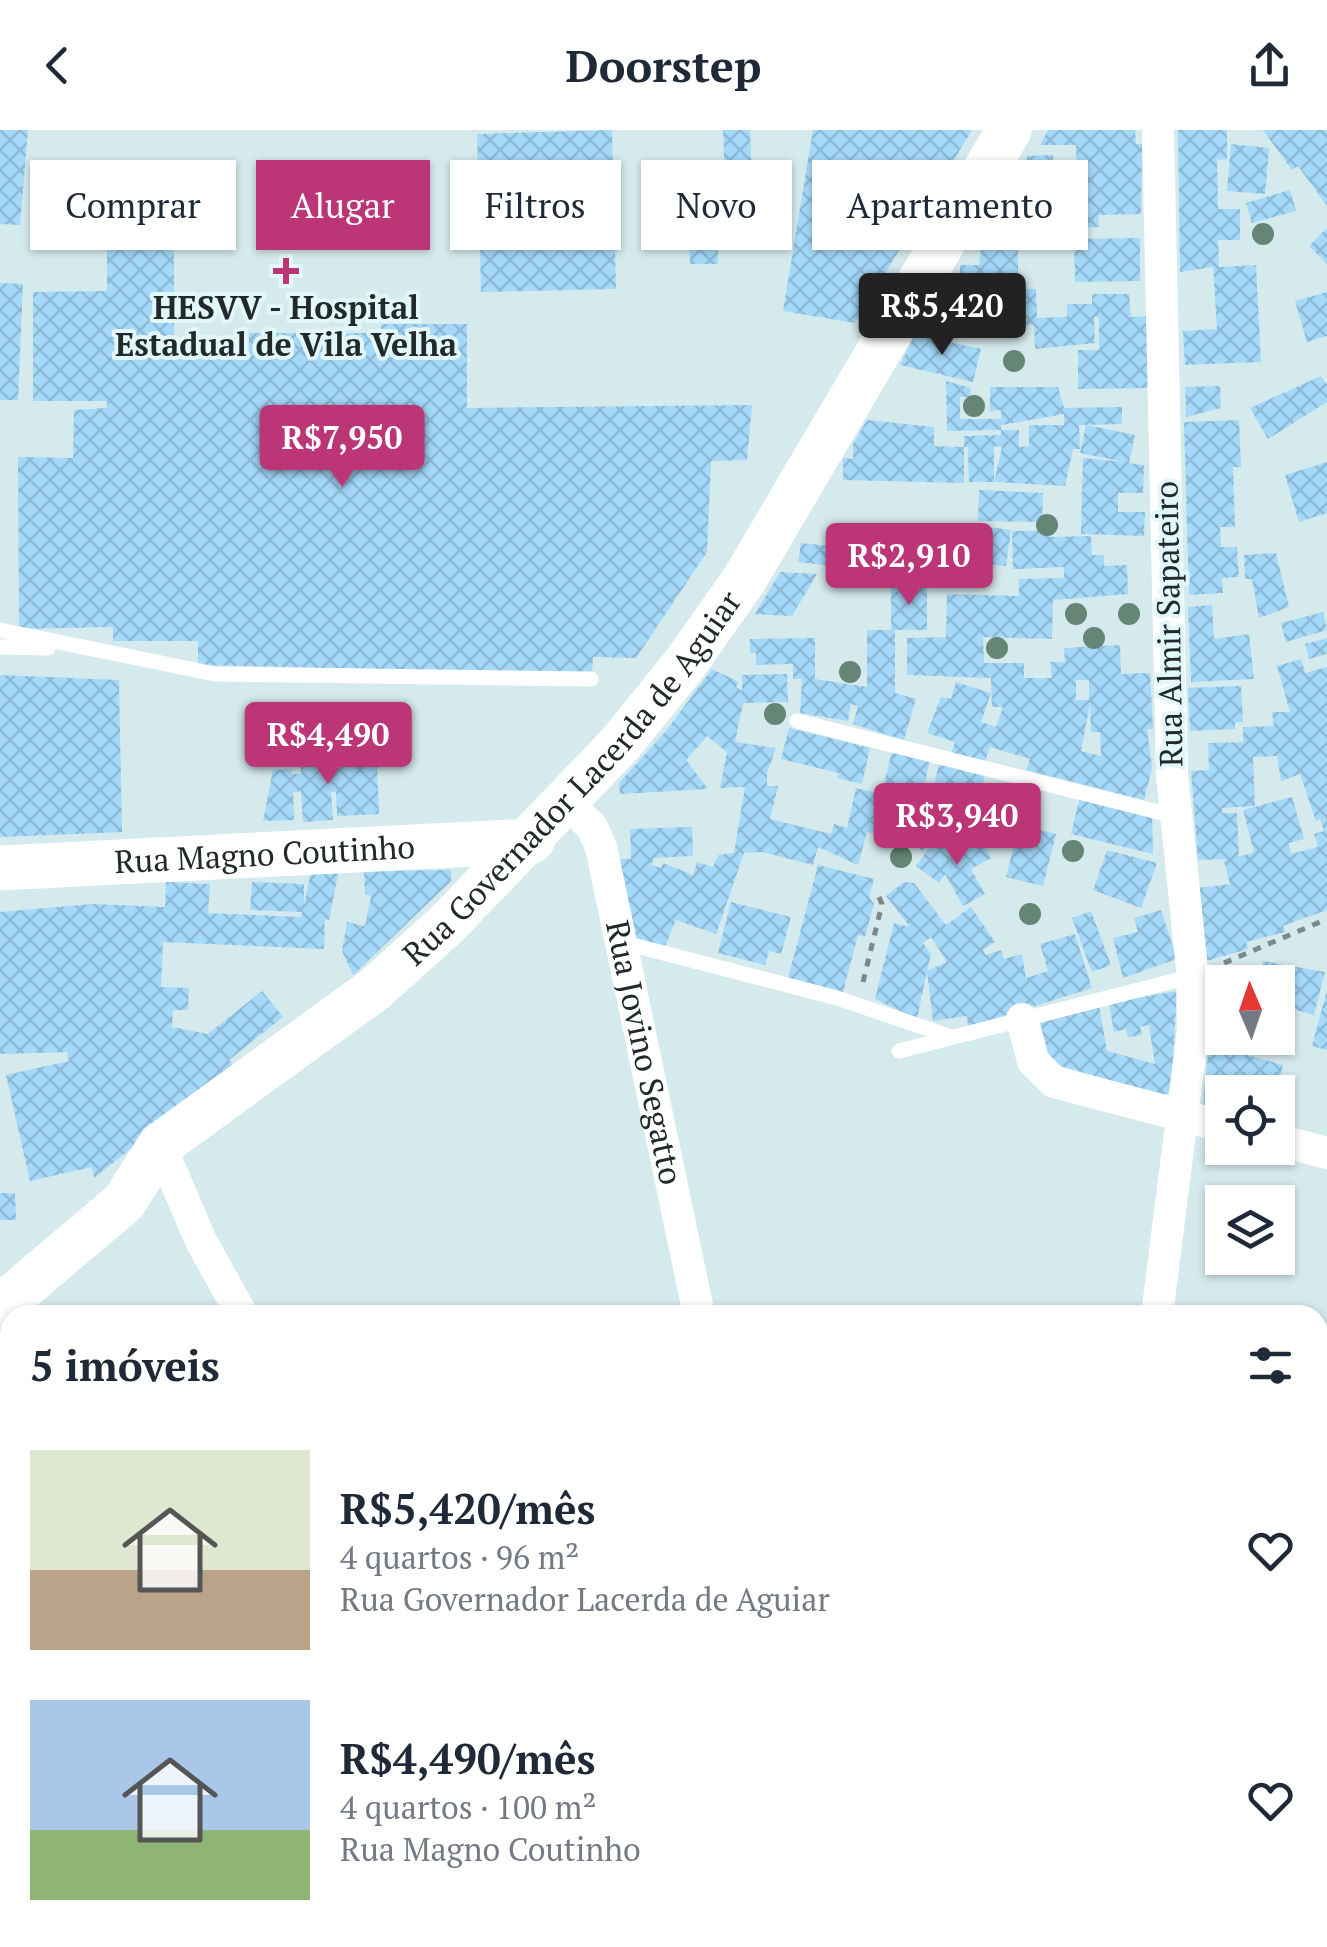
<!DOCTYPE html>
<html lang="pt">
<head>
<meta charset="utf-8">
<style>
  :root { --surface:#fff; --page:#f2f2f3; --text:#1f2937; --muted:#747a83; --accent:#bb3577 }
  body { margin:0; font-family:"PT Serif",serif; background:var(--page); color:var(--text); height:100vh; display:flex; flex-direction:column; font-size:38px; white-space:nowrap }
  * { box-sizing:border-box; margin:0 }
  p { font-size:32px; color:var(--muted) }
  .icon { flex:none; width:55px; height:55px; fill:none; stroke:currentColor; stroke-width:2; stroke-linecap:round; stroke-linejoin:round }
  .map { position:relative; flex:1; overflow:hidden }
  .drawer { position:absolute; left:0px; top:1175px; width:1328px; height:642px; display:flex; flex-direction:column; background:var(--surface); border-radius:30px 30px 0 0; box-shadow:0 2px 8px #0004 }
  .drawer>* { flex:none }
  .guide { position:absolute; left:30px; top:30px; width:1268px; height:90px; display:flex; gap:20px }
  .needle { width:65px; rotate:358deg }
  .fabs { position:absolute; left:1205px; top:835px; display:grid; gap:20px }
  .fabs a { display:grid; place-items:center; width:90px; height:90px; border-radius:0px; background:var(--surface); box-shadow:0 2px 8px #0004; font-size:50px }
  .price { position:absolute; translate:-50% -85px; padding:0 22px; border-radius:10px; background:var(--accent); color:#fff; font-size:32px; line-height:65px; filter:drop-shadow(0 2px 5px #0008) }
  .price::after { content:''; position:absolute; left:50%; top:60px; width:30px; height:22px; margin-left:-15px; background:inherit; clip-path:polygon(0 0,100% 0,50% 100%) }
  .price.active { background:#222; color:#fff }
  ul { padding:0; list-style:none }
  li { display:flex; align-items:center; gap:30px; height:250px; padding:0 30px }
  li span { display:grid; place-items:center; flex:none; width:280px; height:200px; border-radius:0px; color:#555 }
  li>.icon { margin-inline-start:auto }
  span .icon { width:120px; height:120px; fill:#fffc; stroke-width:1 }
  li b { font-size:42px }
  h2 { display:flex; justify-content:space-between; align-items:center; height:120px; padding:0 30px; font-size:42px }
  .tag { padding:0 35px; border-radius:0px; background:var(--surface); box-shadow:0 2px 8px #0004; font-size:35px; line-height:90px }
  .tag.active { background:var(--accent); color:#fff }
  header { display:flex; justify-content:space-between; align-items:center; height:130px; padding:0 30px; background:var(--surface); font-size:45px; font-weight:600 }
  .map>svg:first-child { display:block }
  .building { fill:url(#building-cross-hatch); fill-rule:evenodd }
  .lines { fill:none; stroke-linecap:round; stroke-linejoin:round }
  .path { stroke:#7b898b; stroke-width:5; stroke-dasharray:8 8; stroke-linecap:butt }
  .lane { stroke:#fff; stroke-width:15 }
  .street { stroke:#fff; stroke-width:32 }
  .secondary { stroke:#fff; stroke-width:45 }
  .tree { fill:#658576 }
  .poi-dot { fill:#bb3577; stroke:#e2f7fa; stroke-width:4 }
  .labels { text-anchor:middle; stroke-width:8; stroke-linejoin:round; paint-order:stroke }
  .poi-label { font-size:32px; font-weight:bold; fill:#22292a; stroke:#e2f7fa }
  .street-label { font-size:32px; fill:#22292a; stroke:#e2f7fa }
</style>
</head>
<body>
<header><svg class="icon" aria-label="back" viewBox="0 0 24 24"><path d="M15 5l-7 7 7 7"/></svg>Doorstep<svg class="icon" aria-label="share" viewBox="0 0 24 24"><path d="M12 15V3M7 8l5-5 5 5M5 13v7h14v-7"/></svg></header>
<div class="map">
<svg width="1327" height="1817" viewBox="0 0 1327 1817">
  <defs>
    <pattern id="building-cross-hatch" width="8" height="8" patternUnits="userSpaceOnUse" patternTransform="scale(2.5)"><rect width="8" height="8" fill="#a4d9fa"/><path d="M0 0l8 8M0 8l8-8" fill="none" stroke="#8dbad6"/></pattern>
  </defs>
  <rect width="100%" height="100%" fill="#d5eaed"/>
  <path class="building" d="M 0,0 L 28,0 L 20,95 L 0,94 Z
    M 612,0 L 616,159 L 481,162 L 477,4 Z
    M 723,0 L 750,0 L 753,79 L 726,80 Z
    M 813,0 L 972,0 L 855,193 L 783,181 Z
    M 1048,0 L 1135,0 L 1136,14 L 1142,14 L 1141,84 L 1098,85 L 1099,97 L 1077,98 L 1077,63 L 1054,63 L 1055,79 L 1039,79 L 1038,92 L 990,92 L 1028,26 L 1053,25 L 1054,39 L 1077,39 L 1076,15 L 1040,15 Z
    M 1178,0 L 1227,0 L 1227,29 L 1217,30 L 1218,79 L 1240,79 L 1240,110 L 1218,110 L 1219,137 L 1256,135 L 1261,232 L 1185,235 L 1183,201 L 1217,199 L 1213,137 L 1180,142 Z
    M 1263,0 L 1327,0 L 1327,76 L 1298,36 L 1292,40 Z
    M 1231,14 L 1269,18 L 1265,64 L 1227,61 Z
    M 107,38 L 174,38 L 174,223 L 249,222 L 249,203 L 381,203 L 381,194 L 467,194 L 467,278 L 752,275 L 747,330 L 711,331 L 707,422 L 636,528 L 593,527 L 592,544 L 198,535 L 198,511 L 113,511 L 113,497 L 19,499 L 18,327 L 73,328 L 74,280 L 107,278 L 107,271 L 33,271 L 33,162 L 107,161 Z
    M 1290,60 L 1296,81 L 1252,93 L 1246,73 Z
    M 1327,98 L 1327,134 L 1309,116 Z
    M 983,101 L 1018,101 L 1018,151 L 977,151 L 973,167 L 986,167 L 987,152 L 1003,155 L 1002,159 L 1036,159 L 1037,188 L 1067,187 L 1067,174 L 1092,174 L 1092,164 L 1129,164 L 1131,187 L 1150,186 L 1151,258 L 1078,259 L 1078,220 L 1099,220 L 1099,187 L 1094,187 L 1095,213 L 1035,219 L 1034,195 L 997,196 L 997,189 L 932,178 L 952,150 L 960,152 L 960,135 L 979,135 Z
    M 718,105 L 718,134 L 690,134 L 689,106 Z
    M 1140,108 L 1140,151 L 1075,152 L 1074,109 Z
    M 0,153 L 23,154 L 18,270 L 0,270 Z
    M 1327,162 L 1327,206 L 1307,212 L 1295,171 Z
    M 915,204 L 981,219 L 973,252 L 900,235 Z
    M 1321,246 L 1327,255 L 1327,272 L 1268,309 L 1250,278 Z
    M 946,251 L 971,258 L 970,267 L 960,267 L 960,289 L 1001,289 L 1001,280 L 990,281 L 990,257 L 1058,257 L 1064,278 L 1122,277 L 1122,294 L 1079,295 L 1080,319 L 1073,319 L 1065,356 L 994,352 L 1002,317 L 994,316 L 994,352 L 969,352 L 968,317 L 964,317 L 964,353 L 843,350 L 843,328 L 853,329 L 853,314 L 867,290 L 934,297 L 934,316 L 964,317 L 964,306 L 1001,305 L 1001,300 L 1019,300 L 1019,317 L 1029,316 L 1029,295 L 1064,295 L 1064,284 L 1001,295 L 1001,300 L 947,301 Z
    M 1220,256 L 1221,278 L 1186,287 L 1185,257 Z
    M 1239,290 L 1241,337 L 1233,337 L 1235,397 L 1220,397 L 1221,417 L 1237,417 L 1239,447 L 1222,448 L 1223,463 L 1189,465 L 1184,292 Z
    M 1086,295 L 1135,305 L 1129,333 L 1144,335 L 1143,363 L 1118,363 L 1118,382 L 1145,382 L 1144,406 L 1081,404 L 1083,328 L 1125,332 L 1080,323 Z
    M 1327,332 L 1327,383 L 1299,392 L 1285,345 Z
    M 979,360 L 1043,363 L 1042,392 L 978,391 Z
    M 965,394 L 1011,400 L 1006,436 L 982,433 L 982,458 L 927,457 L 928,428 L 955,429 L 937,426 L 940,400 L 964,403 Z
    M 1051,400 L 1051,407 L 1091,406 L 1092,425 L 1104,425 L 1104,436 L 1127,435 L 1128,464 L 1053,470 L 1052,509 L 983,507 L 984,533 L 1024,533 L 1024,548 L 1052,548 L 1050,532 L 1065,532 L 1064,518 L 1120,515 L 1121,544 L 1150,543 L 1153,599 L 1147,599 L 1152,638 L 1144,670 L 1026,640 L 1030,629 L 990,617 L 984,635 L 951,624 L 955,612 L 927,603 L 941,567 L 951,569 L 956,552 L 991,563 L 981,592 L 996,597 L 1003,577 L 992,577 L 991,548 L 907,545 L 907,508 L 946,507 L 947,464 L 1019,466 L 1019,449 L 1064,448 L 1064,437 L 1013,439 L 1012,401 ZM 1076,550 L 1089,550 L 1089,570 L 1076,570 ZM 1090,574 L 1091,602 L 1100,602 L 1101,626 L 1081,621 Z
    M 801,413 L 885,422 L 882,449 L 841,444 L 841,437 L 798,432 Z
    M 1276,423 L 1289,477 L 1259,488 L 1252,449 L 1245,449 L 1244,425 Z
    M 780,442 L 817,444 L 792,486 L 755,484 Z
    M 891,457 L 927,457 L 927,500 L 891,500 Z
    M 1212,475 L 1214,509 L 1249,504 L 1254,549 L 1191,552 L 1188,477 Z
    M 1323,482 L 1327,500 L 1286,512 L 1281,493 Z
    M 867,500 L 895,500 L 895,563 L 916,569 L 904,610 L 853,594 L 858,576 L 851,574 L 848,591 L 800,583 L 802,549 L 793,549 L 793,534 L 756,535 L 756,523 L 750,523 L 750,509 L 815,508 L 815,549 L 867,557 Z
    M 1327,508 L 1327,524 L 1309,529 L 1305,514 Z
    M 1301,529 L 1305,543 L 1327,537 L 1327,780 L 1283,796 L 1285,802 L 1246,812 L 1248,819 L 1203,832 L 1197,758 L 1230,754 L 1224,731 L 1228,729 L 1198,730 L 1191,641 L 1209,640 L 1208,613 L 1243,612 L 1243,597 L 1274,596 L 1272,582 L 1290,582 L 1277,536 ZM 1277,626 L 1281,651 L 1300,644 L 1316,691 L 1320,689 L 1324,701 L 1314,704 L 1318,717 L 1291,724 L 1289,713 L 1304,709 L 1292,667 L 1243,680 L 1254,722 L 1239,727 L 1237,683 L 1222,683 L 1222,678 L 1255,676 L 1253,627 Z
    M 712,539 L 739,552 L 736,557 L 742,561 L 742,545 L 787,544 L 788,572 L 743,573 L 735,612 L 776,618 L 767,643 L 767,656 L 778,656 L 770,689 L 831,704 L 834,694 L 847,698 L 856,658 L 881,664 L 892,622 L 930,631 L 921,668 L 899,663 L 898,668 L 892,667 L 882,706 L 867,702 L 858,735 L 818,717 L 813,735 L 762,722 L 744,723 L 716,804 L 676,790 L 665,816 L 630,809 L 619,729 L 631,729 L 630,699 L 692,697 L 693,726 L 654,728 L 651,735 L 661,738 L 663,733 L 693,745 L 697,732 L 713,737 L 718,725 L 734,723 L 745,657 L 720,658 L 727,622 L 707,606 L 686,630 L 708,659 L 620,664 L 619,653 L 666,601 Z
    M 0,545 L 119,550 L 122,702 L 0,707 Z
    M 1241,556 L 1243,592 L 1235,593 L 1235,599 L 1190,601 L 1188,558 Z
    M 789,598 L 870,618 L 862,654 L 837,648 L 839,643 L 781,629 Z
    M 376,610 L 379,684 L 337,686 L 336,662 L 331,662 L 333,690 L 303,692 L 301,661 L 293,662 L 294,690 L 263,691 L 273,640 L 292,639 L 292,644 L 301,644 L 301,636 L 346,634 L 345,612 Z
    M 939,634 L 985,645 L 976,680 L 931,669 Z
    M 1080,667 L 1152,685 L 1153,724 L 1071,704 Z
    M 924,684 L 942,696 L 923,721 L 899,704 L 907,693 L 914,698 Z
    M 1019,695 L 1056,704 L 1043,756 L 1006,747 Z
    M 976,701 L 991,728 L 971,739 L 985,764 L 963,776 L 945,744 L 939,753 L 916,736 L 934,711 L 957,728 Z
    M 1107,720 L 1157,733 L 1141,778 L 1093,760 Z
    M 818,735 L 874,749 L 869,767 L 874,774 L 865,807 L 858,805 L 843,862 L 788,848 Z
    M 339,739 L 329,790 L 325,789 L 324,819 L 163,812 L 161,857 L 189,858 L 188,880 L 173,880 L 172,897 L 208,904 L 262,861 L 283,887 L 229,930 L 234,937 L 94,1048 L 92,1037 L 30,1051 L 6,945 L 69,931 L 67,922 L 0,924 L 0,782 L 92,774 L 165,777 L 166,752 L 210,754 L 208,783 L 301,787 L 302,782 L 250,780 L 252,752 L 304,754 L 304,775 L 311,741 Z
    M 451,740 L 451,751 L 353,845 L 342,821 L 347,792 L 365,796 L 371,766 L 365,764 L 364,741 Z
    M 904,752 L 914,753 L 946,795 L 971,777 L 995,812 L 983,820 L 986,825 L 1001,820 L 1004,829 L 1022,824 L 1026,848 L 1048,841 L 1040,814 L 1075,804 L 1092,858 L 968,897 L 967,886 L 933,891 L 927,841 L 917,889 L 875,869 L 894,793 L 910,797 L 886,766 ZM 931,807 L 947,832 L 927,841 L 931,824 L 923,813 Z
    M 731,772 L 791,787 L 781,824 L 769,821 L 765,835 L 718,823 Z
    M 1161,780 L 1177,829 L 1123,848 L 1113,808 L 1138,802 L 1134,788 Z
    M 1091,781 L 1111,835 L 1092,842 L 1072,788 Z
    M 1263,831 L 1325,842 L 1314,885 L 1289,878 L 1291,868 L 1278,865 L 1278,852 L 1257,852 Z
    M 1214,859 L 1222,862 L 1222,908 L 1231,908 L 1230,914 L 1239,916 L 1237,922 L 1283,935 L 1278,953 L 1290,956 L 1279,998 L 1278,962 L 1222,962 L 1222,981 L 1203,976 Z
    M 1177,861 L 1171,963 L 1159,965 L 1051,933 L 1040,893 L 1099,876 L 1107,921 L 1155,934 L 1149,895 L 1140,897 L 1142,905 L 1128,907 L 1126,899 L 1114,902 L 1109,873 Z
    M 1326,864 L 1327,864 L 1327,920 L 1312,916 Z
    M 1278,892 L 1295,897 L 1289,922 L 1236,909 L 1278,908 Z
    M 0,1063 L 15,1063 L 16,1090 L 0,1090 Z"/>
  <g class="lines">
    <path class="path" d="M 1224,833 L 1327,789
      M 863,852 L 882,774 L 876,760
      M 281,1808 L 287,1817"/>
    <path class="lane" d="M 0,500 L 215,544 L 591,549
      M 0,517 L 48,518
      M 797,591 L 1174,686
      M 621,812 L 837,868 L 952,907
      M 899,921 L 1193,846
      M 1318,1778 L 1327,1784"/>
    <g class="street">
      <path id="s1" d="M 566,672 L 592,697 L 601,717 L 699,1185"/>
      <path d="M 1022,889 L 1033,931 L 1054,952 L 1222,996"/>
      <path d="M 1278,1010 L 1327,1023"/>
      <path d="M 160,1015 L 201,1111 L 242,1185"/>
      <path d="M 1157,1185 L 1193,900 L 1192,839 L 1172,644 L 1158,0"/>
      <path d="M 1318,1602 L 1327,1607"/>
      <path d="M 0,1660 L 10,1654"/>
      <path d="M 1318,1752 L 1327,1736"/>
      <path d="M 480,1808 L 485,1817"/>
      <path d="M 614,1817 L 627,1808"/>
      <path d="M 776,1817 L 778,1808"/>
      <path d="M 1279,1817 L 1285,1808"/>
    </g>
    <g class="secondary">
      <path id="s2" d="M 0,738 L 532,711"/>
      <path id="s3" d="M 0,1177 L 124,1072 L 160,1015 L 375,859 L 446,795 L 620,614 L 684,535 L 744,450 L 1009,0"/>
      <path d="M 1318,1645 L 1327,1628"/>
      <path d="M 1218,1817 L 1224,1808"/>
    </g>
  </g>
  <g class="tree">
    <circle cx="1263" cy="104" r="11"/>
    <circle cx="1014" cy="231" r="11"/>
    <circle cx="974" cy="276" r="11"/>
    <circle cx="1047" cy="395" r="11"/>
    <circle cx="1076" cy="484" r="11"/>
    <circle cx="1129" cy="484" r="11"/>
    <circle cx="1094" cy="508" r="11"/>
    <circle cx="997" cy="518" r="11"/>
    <circle cx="850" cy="542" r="11"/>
    <circle cx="775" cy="584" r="11"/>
    <circle cx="1073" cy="721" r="11"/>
    <circle cx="901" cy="727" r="11"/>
    <circle cx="1030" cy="784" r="11"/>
  </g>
  <path class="poi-dot" d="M281 126h10v10h10v10h-10v10h-10v-10h-10v-10h10z"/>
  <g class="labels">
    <g class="poi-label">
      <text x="286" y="189">HESVV - Hospital<tspan x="286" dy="37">Estadual de Vila Velha</tspan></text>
    </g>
    <g class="street-label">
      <text transform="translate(1169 494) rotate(-91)" y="11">Rua Almir Sapateiro</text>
      <text dy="11" stroke="none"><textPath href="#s3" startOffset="785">Rua Governador Lacerda de Aguiar</textPath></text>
      <text dy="11" stroke="none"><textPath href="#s2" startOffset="265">Rua Magno Coutinho</textPath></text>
      <text dy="11" stroke="none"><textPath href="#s1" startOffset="268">Rua Jovino Segatto</textPath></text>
    </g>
  </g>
</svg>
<div class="fabs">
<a><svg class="needle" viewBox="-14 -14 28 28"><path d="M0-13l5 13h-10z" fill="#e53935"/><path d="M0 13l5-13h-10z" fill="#747a83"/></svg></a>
<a><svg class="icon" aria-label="locate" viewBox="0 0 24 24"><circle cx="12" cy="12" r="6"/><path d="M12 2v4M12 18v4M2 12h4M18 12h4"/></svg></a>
<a><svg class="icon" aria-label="layers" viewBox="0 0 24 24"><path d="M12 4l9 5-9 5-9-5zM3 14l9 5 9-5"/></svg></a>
</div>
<b class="price active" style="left:942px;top:228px">R$5,420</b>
<b class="price" style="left:342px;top:360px">R$7,950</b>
<b class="price" style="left:909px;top:478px">R$2,910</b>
<b class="price" style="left:328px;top:657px">R$4,490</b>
<b class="price" style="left:957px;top:738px">R$3,940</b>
<div class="guide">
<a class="tag">Comprar</a>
<a class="tag active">Alugar</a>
<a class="tag">Filtros</a>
<a class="tag">Novo</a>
<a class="tag">Apartamento</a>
</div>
<section class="drawer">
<h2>5 imóveis<svg class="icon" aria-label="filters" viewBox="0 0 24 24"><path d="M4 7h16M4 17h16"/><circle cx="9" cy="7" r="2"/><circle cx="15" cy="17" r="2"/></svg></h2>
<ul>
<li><span style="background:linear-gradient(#dfe7d0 60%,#b9a48a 0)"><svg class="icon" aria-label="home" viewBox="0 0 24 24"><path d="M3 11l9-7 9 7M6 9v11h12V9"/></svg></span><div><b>R$5,420/mês</b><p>4 quartos · 96 m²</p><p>Rua Governador Lacerda de Aguiar</p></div><svg class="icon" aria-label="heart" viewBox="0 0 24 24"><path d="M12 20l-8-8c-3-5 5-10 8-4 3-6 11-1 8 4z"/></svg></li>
<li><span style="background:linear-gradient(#a9c7e8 65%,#8fb573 0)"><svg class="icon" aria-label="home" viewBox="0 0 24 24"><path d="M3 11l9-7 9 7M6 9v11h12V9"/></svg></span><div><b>R$4,490/mês</b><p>4 quartos · 100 m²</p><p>Rua Magno Coutinho</p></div><svg class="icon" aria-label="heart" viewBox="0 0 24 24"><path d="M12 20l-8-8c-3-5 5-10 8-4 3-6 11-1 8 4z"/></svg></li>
</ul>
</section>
</div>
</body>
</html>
